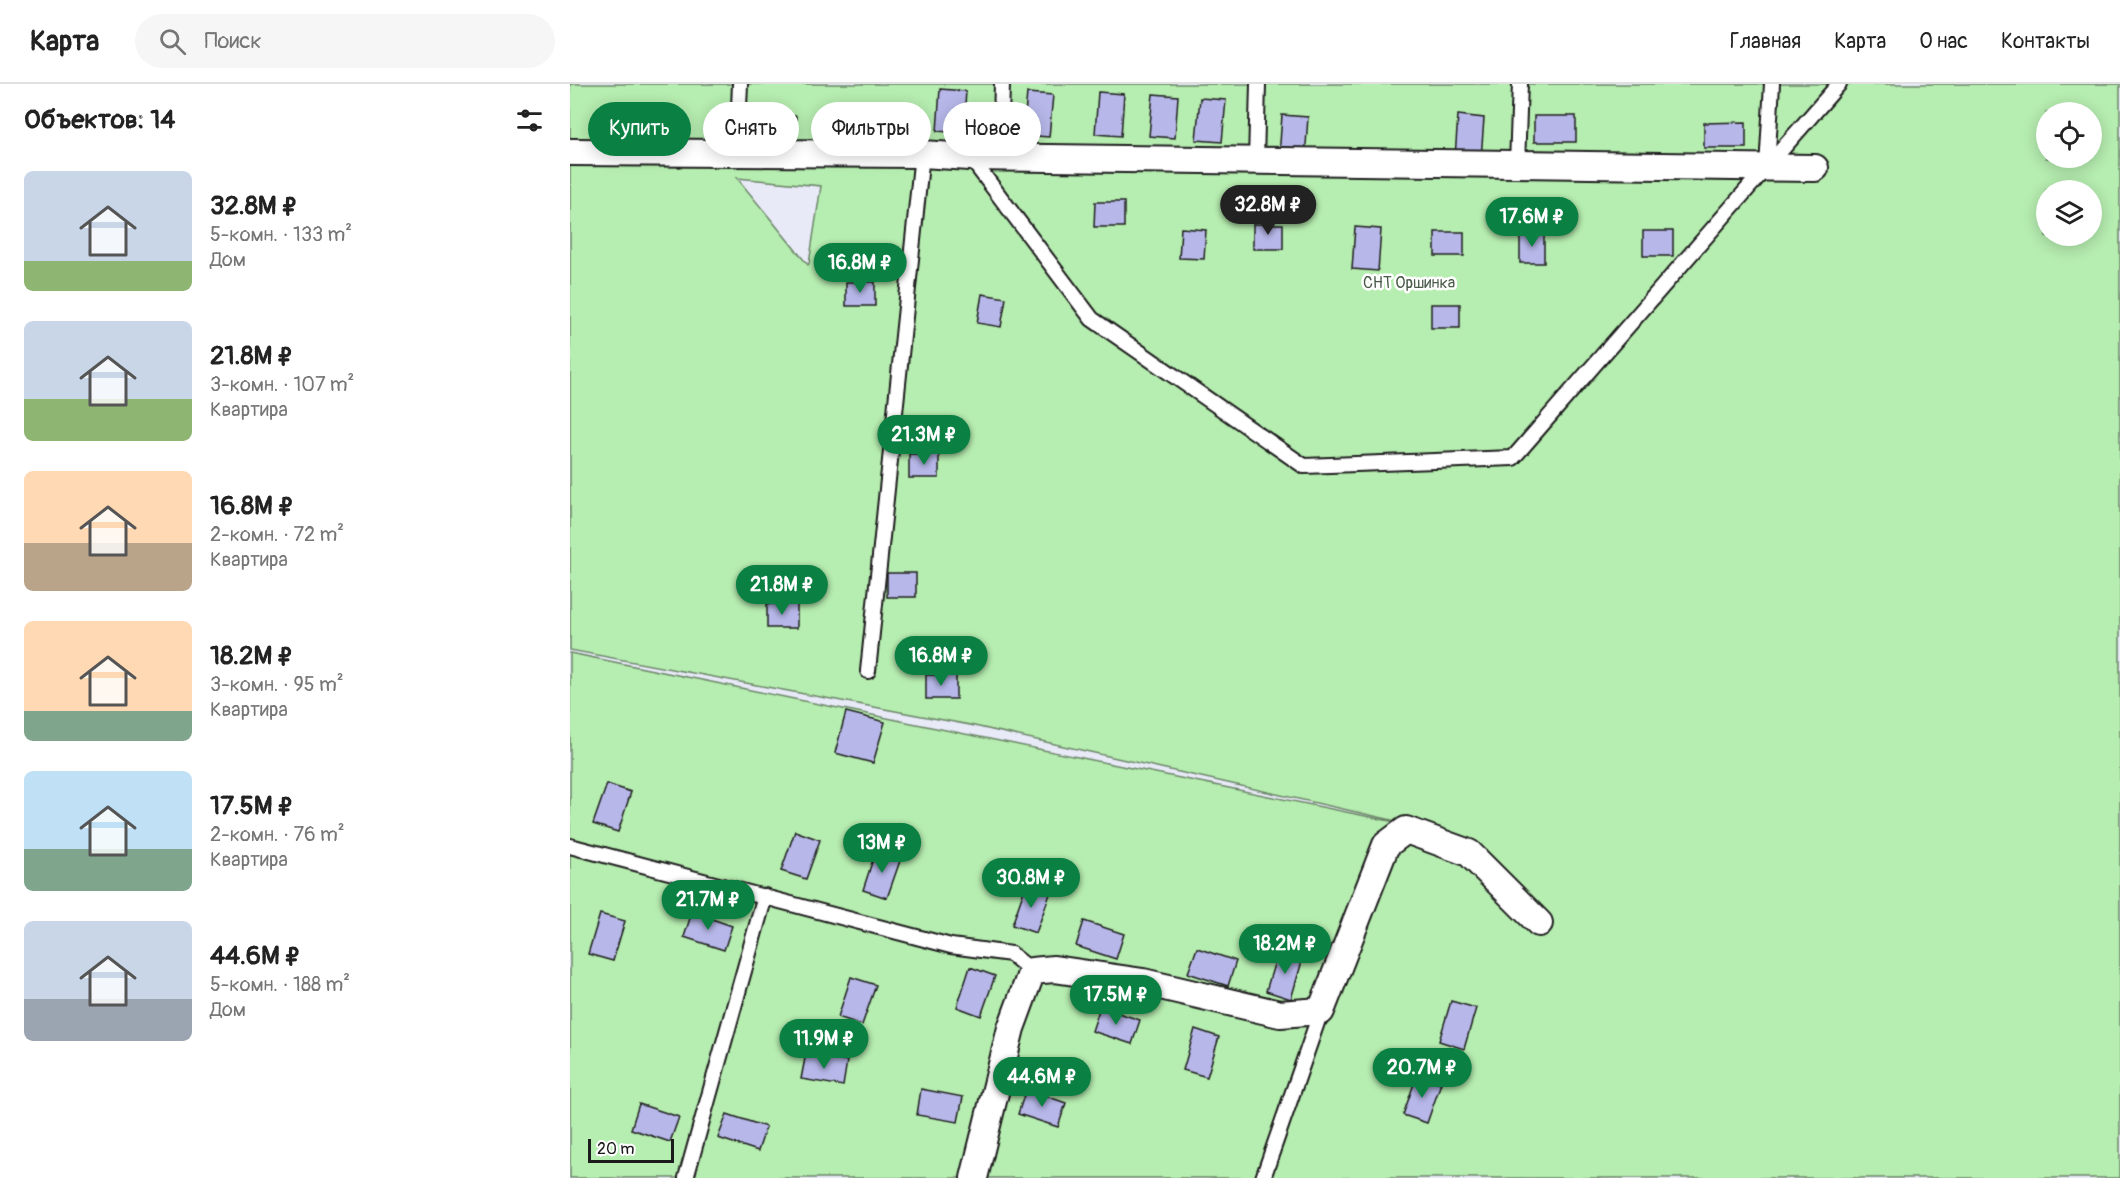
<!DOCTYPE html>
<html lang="ru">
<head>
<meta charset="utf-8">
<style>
  :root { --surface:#fff; --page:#f6f6f6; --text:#222; --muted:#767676; --line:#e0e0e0; --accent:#0b8043 }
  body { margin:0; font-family:Pangolin,sans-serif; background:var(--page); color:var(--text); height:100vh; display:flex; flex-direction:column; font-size:22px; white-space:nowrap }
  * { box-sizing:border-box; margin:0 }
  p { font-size:20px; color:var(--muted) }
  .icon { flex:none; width:33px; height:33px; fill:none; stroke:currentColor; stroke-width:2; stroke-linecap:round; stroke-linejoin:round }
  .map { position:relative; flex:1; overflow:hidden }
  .side { display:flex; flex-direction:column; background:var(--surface); width:570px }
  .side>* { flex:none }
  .hud { position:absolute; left:18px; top:18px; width:570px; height:54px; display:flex; gap:12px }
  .controls { position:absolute; left:1466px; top:18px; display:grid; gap:12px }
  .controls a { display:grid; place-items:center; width:66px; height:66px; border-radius:50%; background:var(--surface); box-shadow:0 3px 15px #0003; font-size:30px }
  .scale { position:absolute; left:18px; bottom:15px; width:86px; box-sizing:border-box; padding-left:6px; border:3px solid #1c1c1c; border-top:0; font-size:16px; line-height:21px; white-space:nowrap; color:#1c1c1c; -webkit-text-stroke:4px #fff; paint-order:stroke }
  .price { position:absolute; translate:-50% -51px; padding:0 14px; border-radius:21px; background:var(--accent); color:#fff; font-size:20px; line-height:39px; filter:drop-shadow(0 2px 3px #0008) }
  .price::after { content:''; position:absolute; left:50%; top:36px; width:18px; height:14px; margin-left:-9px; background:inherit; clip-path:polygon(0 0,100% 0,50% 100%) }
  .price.on { background:#222; color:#fff }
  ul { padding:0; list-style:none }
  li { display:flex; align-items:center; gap:18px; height:150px; padding:0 24px }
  li span { display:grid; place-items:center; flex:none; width:168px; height:120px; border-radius:9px; color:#555 }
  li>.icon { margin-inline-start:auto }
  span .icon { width:72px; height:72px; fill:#fffc; stroke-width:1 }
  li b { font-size:26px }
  h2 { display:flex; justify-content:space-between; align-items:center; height:72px; padding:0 24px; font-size:26px }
  .pill { padding:0 21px; border-radius:27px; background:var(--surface); box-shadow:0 3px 15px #0003; font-size:21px; line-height:54px }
  .pill.on { background:var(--accent); color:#fff }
  header { display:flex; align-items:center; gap:36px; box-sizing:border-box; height:84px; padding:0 30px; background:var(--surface); border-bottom:2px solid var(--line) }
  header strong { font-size:28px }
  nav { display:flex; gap:33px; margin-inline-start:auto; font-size:21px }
  .search { width:420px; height:54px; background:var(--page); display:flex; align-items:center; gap:15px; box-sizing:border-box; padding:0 21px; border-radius:33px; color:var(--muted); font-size:22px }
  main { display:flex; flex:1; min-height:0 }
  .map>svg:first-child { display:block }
  .green { fill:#b6edb0; stroke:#698466; stroke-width:1.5; fill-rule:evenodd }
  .building { fill:#b7b8e9; stroke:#1c1c1c; stroke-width:1.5 }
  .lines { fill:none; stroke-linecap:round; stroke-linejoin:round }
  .lane-casing { stroke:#1c1c1c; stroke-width:18 }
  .street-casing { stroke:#1c1c1c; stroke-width:30 }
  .lane { stroke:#fff; stroke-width:14 }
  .street { stroke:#fff; stroke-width:26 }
  .labels { text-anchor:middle; stroke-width:5; stroke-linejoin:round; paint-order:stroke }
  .park-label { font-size:16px; fill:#4a5b48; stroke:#fff }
</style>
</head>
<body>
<header>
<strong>Карта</strong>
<div class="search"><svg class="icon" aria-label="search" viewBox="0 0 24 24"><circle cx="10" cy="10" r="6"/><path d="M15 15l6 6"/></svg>Поиск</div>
<nav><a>Главная</a><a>Карта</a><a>О нас</a><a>Контакты</a></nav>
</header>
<main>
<section class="side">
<h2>Объектов: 14<svg class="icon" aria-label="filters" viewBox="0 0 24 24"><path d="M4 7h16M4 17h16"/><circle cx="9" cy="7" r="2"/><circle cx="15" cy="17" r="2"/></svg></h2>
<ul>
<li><span style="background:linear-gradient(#c9d6e8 75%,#8fb573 0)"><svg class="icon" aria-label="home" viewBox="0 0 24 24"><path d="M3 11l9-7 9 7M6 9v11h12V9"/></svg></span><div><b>32.8M ₽</b><p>5-комн. · 133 m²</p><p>Дом</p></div></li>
<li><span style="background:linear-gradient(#c9d6e8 65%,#8fb573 0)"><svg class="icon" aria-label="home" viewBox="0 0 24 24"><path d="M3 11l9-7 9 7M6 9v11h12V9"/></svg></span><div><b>21.8M ₽</b><p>3-комн. · 107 m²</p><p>Квартира</p></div></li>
<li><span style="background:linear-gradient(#ffd9b3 60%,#b9a48a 0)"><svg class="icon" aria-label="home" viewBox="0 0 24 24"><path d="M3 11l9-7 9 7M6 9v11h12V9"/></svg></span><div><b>16.8M ₽</b><p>2-комн. · 72 m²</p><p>Квартира</p></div></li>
<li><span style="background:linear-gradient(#ffd9b3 75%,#7fa58c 0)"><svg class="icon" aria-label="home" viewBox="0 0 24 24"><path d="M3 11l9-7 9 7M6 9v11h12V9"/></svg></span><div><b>18.2M ₽</b><p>3-комн. · 95 m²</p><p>Квартира</p></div></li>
<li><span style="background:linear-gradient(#bfe0f5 65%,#7fa58c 0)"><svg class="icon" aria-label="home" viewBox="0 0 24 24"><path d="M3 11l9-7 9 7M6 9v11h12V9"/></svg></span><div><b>17.5M ₽</b><p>2-комн. · 76 m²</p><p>Квартира</p></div></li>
<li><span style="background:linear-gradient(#c9d6e8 65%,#9aa5b1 0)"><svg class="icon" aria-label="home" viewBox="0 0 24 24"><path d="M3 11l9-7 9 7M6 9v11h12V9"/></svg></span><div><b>44.6M ₽</b><p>5-комн. · 188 m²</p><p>Дом</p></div></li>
</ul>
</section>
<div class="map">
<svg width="1550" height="1094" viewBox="0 0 1550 1094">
  <rect width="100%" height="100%" fill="#e9eaf8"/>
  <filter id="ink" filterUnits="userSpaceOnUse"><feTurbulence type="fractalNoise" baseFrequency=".0167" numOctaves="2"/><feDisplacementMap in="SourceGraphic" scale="12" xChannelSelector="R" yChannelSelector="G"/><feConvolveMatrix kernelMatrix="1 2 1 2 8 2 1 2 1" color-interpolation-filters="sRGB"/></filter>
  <g filter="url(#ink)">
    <path class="green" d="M 0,0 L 1550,0 L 1550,1094 L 0,1094 L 0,569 L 893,752 L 400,641 L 0,566 ZM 1476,28 L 1521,28 L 1521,74 L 1476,74 ZM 167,94 L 251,102 L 239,180 L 238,181 ZM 1476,106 L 1521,106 L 1521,152 L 1476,152 Z"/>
    <path class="building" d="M 370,5 L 396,7 L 393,49 L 367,47 Z
      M 528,8 L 554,10 L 551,52 L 525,50 Z
      M 457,9 L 483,11 L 479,53 L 453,51 Z
      M 583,10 L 608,12 L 605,54 L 579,52 Z
      M 630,14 L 656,16 L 652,58 L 626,56 Z
      M 202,31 L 226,32 L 224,62 L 200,60 Z
      M 712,31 L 738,33 L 735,75 L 709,73 Z
      M 888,31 L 914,34 L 911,75 L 885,73 Z
      M 964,32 L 1006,32 L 1006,58 L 964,58 Z
      M 43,35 L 72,35 L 72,59 L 43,59 Z
      M 1176,38 L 1176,64 L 1134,64 L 1134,39 Z
      M 525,118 L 554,118 L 554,143 L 524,143 Z
      M 683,140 L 713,140 L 713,165 L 683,165 Z
      M 785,143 L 811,145 L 808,187 L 782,185 Z
      M 611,144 L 636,146 L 634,175 L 609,174 Z
      M 1073,147 L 1103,147 L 1103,172 L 1073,172 Z
      M 865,148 L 894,148 L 894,172 L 865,172 Z
      M 950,150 L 974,150 L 974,179 L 950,179 Z
      M 276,198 L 305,198 L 305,222 L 276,222 Z
      M 412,210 L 436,214 L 431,243 L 407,239 Z
      M 861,220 L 890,220 L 890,244 L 861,244 Z
      M 339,370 L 369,370 L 369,394 L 339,394 Z
      M 317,489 L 346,489 L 346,513 L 317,513 Z
      M 197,520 L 227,520 L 227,544 L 197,544 Z
      M 356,591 L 386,591 L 386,615 L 356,615 Z
      M 276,628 L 315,638 L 303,679 L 265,669 Z
      M 37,700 L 61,708 L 48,748 L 23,740 Z
      M 225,747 L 250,756 L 236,795 L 211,787 Z
      M 306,766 L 331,774 L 317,814 L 293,806 Z
      M 456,801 L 480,810 L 466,849 L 442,841 Z
      M 122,828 L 162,842 L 154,866 L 114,853 Z
      M 30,830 L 55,837 L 43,877 L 18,870 Z
      M 514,837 L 554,850 L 546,875 L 506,862 Z
      M 627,864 L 666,877 L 658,902 L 618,889 Z
      M 708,867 L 733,874 L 721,915 L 696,907 Z
      M 400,883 L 425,892 L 411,932 L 387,923 Z
      M 281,893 L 306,901 L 292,941 L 268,933 Z
      M 881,917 L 906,924 L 894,965 L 869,957 Z
      M 530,923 L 570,936 L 562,960 L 522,947 Z
      M 625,945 L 649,953 L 637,993 L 613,986 Z
      M 236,969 L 277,977 L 273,1002 L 231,995 Z
      M 847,991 L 871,999 L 857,1039 L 833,1031 Z
      M 351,1005 L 393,1013 L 388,1038 L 347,1031 Z
      M 456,1005 L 496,1019 L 488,1043 L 448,1030 Z
      M 69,1020 L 109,1033 L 100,1058 L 61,1045 Z
      M 157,1030 L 196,1043 L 188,1067 L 148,1054 Z"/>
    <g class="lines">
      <g class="lane-casing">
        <path id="lane" d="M 167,69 L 170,0
          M 400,73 L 522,235 L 734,382 L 943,374 L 1269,0
          M 430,73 L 432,0
          M 686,77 L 688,0
          M 947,80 L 950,0
          M 1197,84 L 1202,0
          M 298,587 L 352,70
          M 0,762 L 381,862 L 441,870 L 462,887
          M 116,1094 L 195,812
          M 693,1094 L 751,927"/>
      </g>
      <g class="street-casing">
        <path id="street" d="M 0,68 L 352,70 L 400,73 L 1245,84
          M 404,1094 L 441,944 L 462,887 L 484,885 L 573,898 L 710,930 L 751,927 L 816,761 L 836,746 L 899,769 L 969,839"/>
      </g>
      <use href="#lane" class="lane"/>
      <use href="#street" class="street"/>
    </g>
  </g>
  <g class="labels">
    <g class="park-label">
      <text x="839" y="204">СНТ Оршинка</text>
    </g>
  </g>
</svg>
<div class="controls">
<a><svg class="icon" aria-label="locate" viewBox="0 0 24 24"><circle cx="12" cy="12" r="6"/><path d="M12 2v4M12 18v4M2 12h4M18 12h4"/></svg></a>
<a><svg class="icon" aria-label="layers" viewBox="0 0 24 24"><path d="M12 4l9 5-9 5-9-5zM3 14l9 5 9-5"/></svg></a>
</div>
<div class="scale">20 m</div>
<b class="price on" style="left:698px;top:152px">32.8M ₽</b>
<b class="price" style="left:962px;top:164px">17.6M ₽</b>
<b class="price" style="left:290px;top:210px">16.8M ₽</b>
<b class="price" style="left:354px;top:382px">21.3M ₽</b>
<b class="price" style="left:212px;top:532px">21.8M ₽</b>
<b class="price" style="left:371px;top:603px">16.8M ₽</b>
<b class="price" style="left:312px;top:790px">13M ₽</b>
<b class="price" style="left:461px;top:825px">30.8M ₽</b>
<b class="price" style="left:138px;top:847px">21.7M ₽</b>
<b class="price" style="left:715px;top:891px">18.2M ₽</b>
<b class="price" style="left:546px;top:942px">17.5M ₽</b>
<b class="price" style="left:254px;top:986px">11.9M ₽</b>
<b class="price" style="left:852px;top:1015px">20.7M ₽</b>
<b class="price" style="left:472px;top:1024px">44.6M ₽</b>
<div class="hud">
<a class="pill on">Купить</a>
<a class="pill">Снять</a>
<a class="pill">Фильтры</a>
<a class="pill">Новое</a>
</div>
</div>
</main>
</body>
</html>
